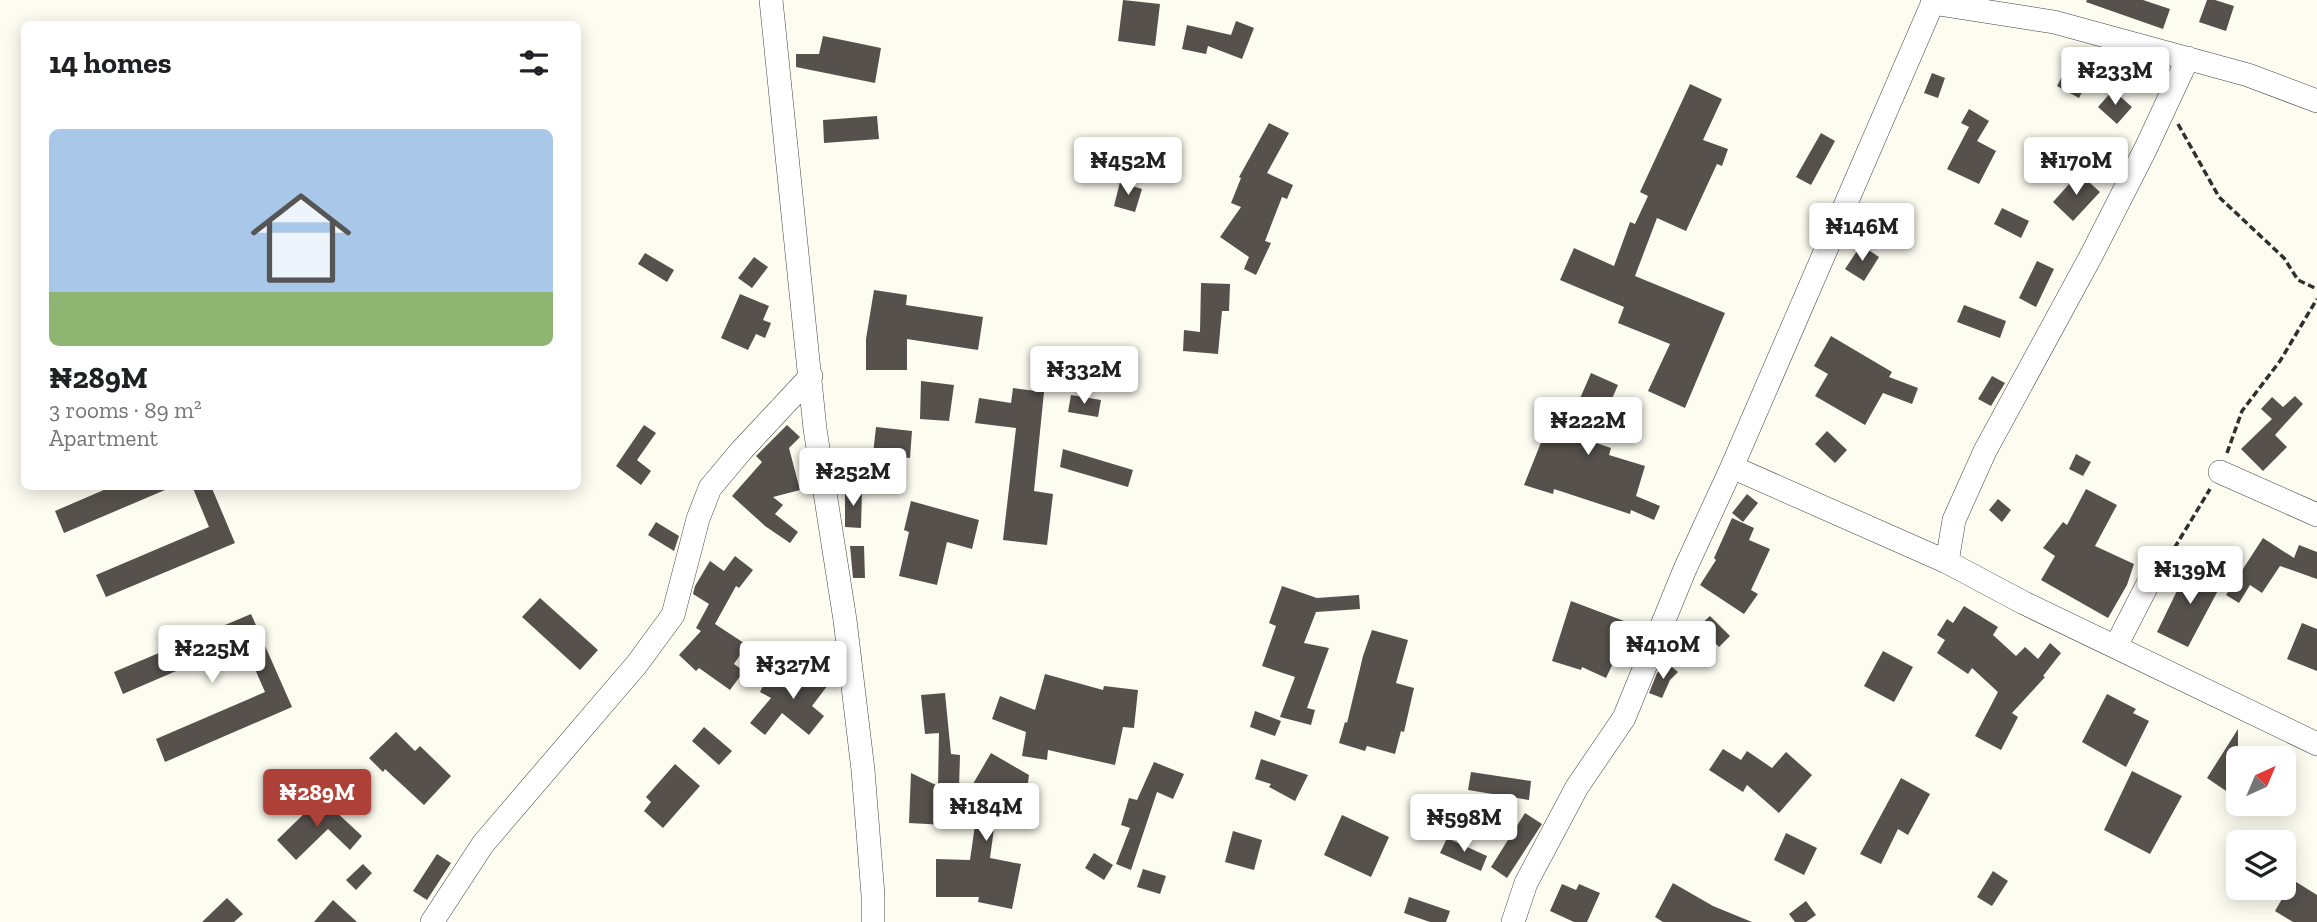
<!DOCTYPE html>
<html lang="en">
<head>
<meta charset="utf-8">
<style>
  :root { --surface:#fff; --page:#f2f2f2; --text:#202124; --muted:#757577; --accent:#ad4137 }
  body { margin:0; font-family:"Zilla Slab",serif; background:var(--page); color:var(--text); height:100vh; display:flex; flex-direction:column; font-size:26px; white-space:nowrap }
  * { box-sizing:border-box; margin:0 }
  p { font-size:23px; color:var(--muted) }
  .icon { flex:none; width:38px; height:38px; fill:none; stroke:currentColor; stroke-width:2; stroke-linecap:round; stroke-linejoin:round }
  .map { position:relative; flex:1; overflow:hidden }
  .side { position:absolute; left:21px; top:21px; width:560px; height:469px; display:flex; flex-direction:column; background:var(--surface); border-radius:10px; box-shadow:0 4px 18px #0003 }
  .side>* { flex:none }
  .needle { width:46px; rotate:44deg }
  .controls { position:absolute; left:2226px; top:746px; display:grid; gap:14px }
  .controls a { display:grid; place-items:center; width:70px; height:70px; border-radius:10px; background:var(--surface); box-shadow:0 4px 18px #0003; font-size:35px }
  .price { position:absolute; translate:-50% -60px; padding:0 16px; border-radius:7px; background:#fff; color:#222; font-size:23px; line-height:46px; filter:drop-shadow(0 2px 4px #0008) }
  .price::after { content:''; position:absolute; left:50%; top:42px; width:21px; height:16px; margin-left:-10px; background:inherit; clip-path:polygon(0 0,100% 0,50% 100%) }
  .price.current { background:var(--accent); color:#fff }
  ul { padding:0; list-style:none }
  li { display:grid; align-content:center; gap:14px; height:371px; padding:0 28px }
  li span { display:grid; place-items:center; height:217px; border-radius:10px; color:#555 }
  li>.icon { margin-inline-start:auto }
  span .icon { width:126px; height:126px; fill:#fffc; stroke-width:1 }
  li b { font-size:30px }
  h2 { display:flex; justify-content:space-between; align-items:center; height:84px; padding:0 28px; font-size:30px }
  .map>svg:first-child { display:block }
  .building { fill:#56514c }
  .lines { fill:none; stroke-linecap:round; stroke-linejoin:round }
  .minor-casing { stroke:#414141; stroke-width:24 }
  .path { stroke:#303030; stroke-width:3.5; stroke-dasharray:7 3.5; stroke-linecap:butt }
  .minor { stroke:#fff; stroke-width:23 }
</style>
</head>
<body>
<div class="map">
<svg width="2317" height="922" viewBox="0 0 2317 922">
  <rect width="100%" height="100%" fill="#fdfcf1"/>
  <path class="building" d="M 1123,0 L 1160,4 L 1155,46 L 1118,41 Z
    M 2087,0 L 2143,0 L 2170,9 L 2163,29 L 2086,2 Z
    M 2207,0 L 2215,0 L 2234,6 L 2226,31 L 2199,22 Z
    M 1236,21 L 1254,28 L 1242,59 L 1208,46 L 1206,54 L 1182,49 L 1187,25 L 1231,35 Z
    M 823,36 L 881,48 L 875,83 L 796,67 L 796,54 L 819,54 Z
    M 2072,57 L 2087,65 L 2080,78 L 2087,82 L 2079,98 L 2057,86 Z
    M 1932,73 L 1945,78 L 1938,98 L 1924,93 Z
    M 1690,84 L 1722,99 L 1703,140 L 1728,149 L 1722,166 L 1717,164 L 1686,231 L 1657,218 L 1635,276 L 1725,313 L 1685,408 L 1648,391 L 1670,344 L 1618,323 L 1624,307 L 1560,280 L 1574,248 L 1614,266 L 1630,222 L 1635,224 L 1648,196 L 1640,192 Z
    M 2113,90 L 2132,107 L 2117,124 L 2098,107 Z
    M 1969,109 L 1989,121 L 1977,141 L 1996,151 L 1979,184 L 1947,169 L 1969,127 L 1961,123 Z
    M 877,116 L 879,139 L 824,143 L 823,120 Z
    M 1269,123 L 1289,133 L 1267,173 L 1293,185 L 1287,199 L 1282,197 L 1265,241 L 1271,243 L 1256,275 L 1244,269 L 1249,257 L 1220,237 L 1241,207 L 1231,203 L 1241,178 L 1239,177 Z
    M 1821,133 L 1835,141 L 1811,185 L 1796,177 Z
    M 2079,173 L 2100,192 L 2073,221 L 2053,202 Z
    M 1120,182 L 1142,189 L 1135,212 L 1114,206 Z
    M 2002,208 L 2029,221 L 2021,238 L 1994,224 Z
    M 1861,245 L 1879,257 L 1864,281 L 1845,269 Z
    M 645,253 L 674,270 L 667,282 L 638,264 Z
    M 754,257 L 768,267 L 752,288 L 738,278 Z
    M 2037,261 L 2054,269 L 2036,307 L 2019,298 Z
    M 1201,283 L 1230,284 L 1229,311 L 1222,311 L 1218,354 L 1183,351 L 1184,330 L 1200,332 Z
    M 874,290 L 907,295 L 906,305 L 983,317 L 978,350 L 907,339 L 907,370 L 866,370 L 866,339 Z
    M 740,294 L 769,306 L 763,320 L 771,323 L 765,338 L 756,334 L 748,350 L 721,338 Z
    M 1964,305 L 2006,321 L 2000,338 L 1957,322 Z
    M 1831,336 L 1892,372 L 1889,377 L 1918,388 L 1912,404 L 1883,393 L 1865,425 L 1815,396 L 1828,374 L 1814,366 Z
    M 1591,373 L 1618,385 L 1593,442 L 1611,448 L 1609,455 L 1645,466 L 1636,496 L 1660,506 L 1654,520 L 1631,510 L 1630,514 L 1554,489 L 1553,494 L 1524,485 L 1554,410 L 1572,417 Z
    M 1992,376 L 2005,383 L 1991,406 L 1978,399 Z
    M 921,381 L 954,385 L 949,421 L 920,419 Z
    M 1013,388 L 1044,392 L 1034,491 L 1053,494 L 1047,545 L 1003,540 L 1016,428 L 975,423 L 979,398 L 1011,403 Z
    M 1071,395 L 1101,400 L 1098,417 L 1068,412 Z
    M 2295,396 L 2303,404 L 2275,435 L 2287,447 L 2263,471 L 2241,449 L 2272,419 L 2261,409 L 2272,397 L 2283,407 Z
    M 644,425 L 656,433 L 637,460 L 651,471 L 641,485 L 616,466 Z
    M 787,425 L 800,437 L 789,448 L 800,490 L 773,497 L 783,505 L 775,514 L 798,532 L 790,543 L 765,526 L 732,496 L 762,462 L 756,456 Z
    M 876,427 L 912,431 L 910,458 L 873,454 Z
    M 1827,431 L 1847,450 L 1835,463 L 1815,444 Z
    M 1063,449 L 1133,470 L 1128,487 L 1060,467 Z
    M 2076,454 L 2091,462 L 2083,476 L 2069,469 Z
    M 113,486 L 172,487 L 64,533 L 55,511 Z
    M 192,486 L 211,486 L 235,543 L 106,597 L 96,575 L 209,527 Z
    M 845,489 L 862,489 L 861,528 L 845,527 Z
    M 2086,489 L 2117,505 L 2095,546 L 2134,564 L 2127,585 L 2108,618 L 2041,580 L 2055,556 L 2043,548 L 2063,522 L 2067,525 Z
    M 1747,494 L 1758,503 L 1743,522 L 1732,513 Z
    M 1998,499 L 2011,510 L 2002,522 L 1989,510 Z
    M 911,501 L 979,520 L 972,549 L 947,542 L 937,585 L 899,576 L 909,532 L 904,530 Z
    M 1732,518 L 1754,528 L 1749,540 L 1770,549 L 1751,590 L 1758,594 L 1744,614 L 1700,585 L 1716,560 L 1714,558 Z
    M 656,522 L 679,536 L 674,551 L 648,535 Z
    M 2263,538 L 2294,558 L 2299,545 L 2317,552 L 2317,579 L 2280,566 L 2262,593 L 2250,585 L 2239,603 L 2226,595 Z
    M 850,546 L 864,546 L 865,578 L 853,578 Z
    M 735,556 L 753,570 L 739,588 L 736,586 L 715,624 L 747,645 L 734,664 L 744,671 L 730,690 L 699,668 L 696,671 L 679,655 L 701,631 L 696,628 L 709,604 L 693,594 L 695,586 L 710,561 L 724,571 Z
    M 2190,564 L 2223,581 L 2188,647 L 2157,632 Z
    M 1282,586 L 1317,598 L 1359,595 L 1360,609 L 1316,612 L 1304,643 L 1329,648 L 1307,708 L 1315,710 L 1311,725 L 1280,717 L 1295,677 L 1262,666 L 1276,626 L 1269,623 Z
    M 540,598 L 598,650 L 580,670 L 522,617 Z
    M 1571,601 L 1632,624 L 1606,678 L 1582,667 L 1581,670 L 1552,661 Z
    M 1964,606 L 1998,627 L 1993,635 L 2016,656 L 2025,647 L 2038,659 L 2050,643 L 2061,653 L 2043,676 L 2045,677 L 2012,713 L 2018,717 L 2001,750 L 1975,736 L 1998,692 L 1972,668 L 1968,674 L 1937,653 L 1945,640 L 1937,635 L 1947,619 L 1953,623 Z
    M 251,614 L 292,707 L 165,762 L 156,739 L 265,692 L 243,642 L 123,694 L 114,672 Z
    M 1710,616 L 1730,636 L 1719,647 L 1699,626 Z
    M 2302,623 L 2317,629 L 2317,671 L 2287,659 Z
    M 1372,630 L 1408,640 L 1396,683 L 1414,688 L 1404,732 L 1401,731 L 1395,754 L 1367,746 L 1365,751 L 1339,743 L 1345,722 L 1347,723 L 1363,656 Z
    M 1883,651 L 1913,667 L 1894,702 L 1864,686 Z
    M 807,663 L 831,681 L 812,706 L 824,716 L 809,735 L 782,713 L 765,735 L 750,723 L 771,698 L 760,692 L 767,678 L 788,689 Z
    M 1667,663 L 1678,672 L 1670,680 L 1662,698 L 1649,693 L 1657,673 Z
    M 1045,674 L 1103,690 L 1104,686 L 1138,690 L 1134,728 L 1123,727 L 1115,765 L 1048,750 L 1047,760 L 1022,756 L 1026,732 L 992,719 L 1000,696 L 1035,710 Z
    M 945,693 L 951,754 L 960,755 L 959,789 L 944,789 L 946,790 L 945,825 L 909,823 L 911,773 L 938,786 L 939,733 L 925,734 L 921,695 Z
    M 2107,694 L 2136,709 L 2133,713 L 2149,721 L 2126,767 L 2082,742 Z
    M 1255,711 L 1281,721 L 1275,736 L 1250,727 Z
    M 704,727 L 732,751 L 719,765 L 692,741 Z
    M 2238,729 L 2238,799 L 2207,778 Z
    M 396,732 L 415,751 L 420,746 L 451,776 L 424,805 L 385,769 L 383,772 L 369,758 Z
    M 1723,749 L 1741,760 L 1747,751 L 1772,768 L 1786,752 L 1812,775 L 1779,813 L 1747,785 L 1743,792 L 1709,770 Z
    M 991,753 L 1029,775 L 1026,797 L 1006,794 L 1003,807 L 997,806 L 990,858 L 1021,864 L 1012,909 L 978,902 L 979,897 L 936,897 L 936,859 L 970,860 L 980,790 L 970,789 Z
    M 1261,759 L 1308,775 L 1295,801 L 1269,787 L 1271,784 L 1255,779 Z
    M 1154,762 L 1184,774 L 1173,799 L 1157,792 L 1131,870 L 1116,864 L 1130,828 L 1121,825 L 1129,798 L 1137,800 Z
    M 675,764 L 700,786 L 663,828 L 644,811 L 651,802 L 646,797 Z
    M 2132,771 L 2182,796 L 2150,854 L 2104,830 Z
    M 1471,772 L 1531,781 L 1529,800 L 1468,790 Z
    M 1901,778 L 1930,794 L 1908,835 L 1898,829 L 1881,864 L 1860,854 Z
    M 319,796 L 362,836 L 350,850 L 328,829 L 296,860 L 277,840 L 308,810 Z
    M 1525,813 L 1542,824 L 1507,878 L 1491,867 Z
    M 1342,815 L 1389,837 L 1371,877 L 1324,855 Z
    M 1233,831 L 1262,840 L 1254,870 L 1225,862 Z
    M 1786,833 L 1817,848 L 1804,875 L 1774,860 Z
    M 1447,838 L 1487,856 L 1481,871 L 1440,853 Z
    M 1094,853 L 1113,865 L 1104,880 L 1085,868 Z
    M 437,854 L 451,863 L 427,900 L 413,891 Z
    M 363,864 L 372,873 L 356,890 L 346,880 Z
    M 1143,869 L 1166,876 L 1160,894 L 1137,887 Z
    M 1993,871 L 2008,881 L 1992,906 L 1977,897 Z
    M 2293,880 L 2317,895 L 2317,922 L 2293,922 L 2275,911 Z
    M 1673,883 L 1713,906 L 1752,922 L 1663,922 L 1655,917 Z
    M 1562,884 L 1576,890 L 1579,884 L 1600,893 L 1587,922 L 1574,922 L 1550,911 Z
    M 1409,897 L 1450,911 L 1446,922 L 1430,922 L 1404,913 Z
    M 227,898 L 243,914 L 234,922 L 202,922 Z
    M 333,900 L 357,922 L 314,922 Z
    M 1806,901 L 1816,915 L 1806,922 L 1795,922 L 1789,914 Z"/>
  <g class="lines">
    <g class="minor-casing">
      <path id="minor" d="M 771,0 L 815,429 L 845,620 L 863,770 L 873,895 L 873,922
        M 1932,3 L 2054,22 L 2248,75 L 2317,101
        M 1732,467 L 1947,562 L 2024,603 L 2317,744
        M 2220,472 L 2317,515
        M 1947,562 L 1954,520 L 1985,451 L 2091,256 L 2145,150 L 2188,58
        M 2116,646 L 2155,570
        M 432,922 L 483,844 L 637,664 L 673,615 L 698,519 L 710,488 L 741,451 L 811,376
        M 1513,922 L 1526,883 L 1577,787 L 1624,718 L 1685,569 L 1732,467 L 1934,0"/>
    </g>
    <path class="path" d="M 2178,124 L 2219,197 L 2284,258 L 2298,280 L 2317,289
      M 2227,453 L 2242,411 L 2280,361 L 2317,299
      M 2169,557 L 2210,489"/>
    <use href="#minor" class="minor"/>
  </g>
</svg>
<div class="controls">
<a><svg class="needle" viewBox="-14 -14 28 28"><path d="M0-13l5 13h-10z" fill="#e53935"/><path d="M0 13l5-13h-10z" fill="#757577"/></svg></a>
<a><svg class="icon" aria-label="layers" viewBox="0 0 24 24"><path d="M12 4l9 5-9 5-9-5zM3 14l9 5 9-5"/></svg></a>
</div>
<b class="price" style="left:2115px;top:107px">₦233M</b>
<b class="price" style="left:1128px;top:197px">₦452M</b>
<b class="price" style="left:2076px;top:197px">₦170M</b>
<b class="price" style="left:1862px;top:263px">₦146M</b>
<b class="price" style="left:1084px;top:406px">₦332M</b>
<b class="price" style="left:1588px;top:457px">₦222M</b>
<b class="price" style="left:853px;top:508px">₦252M</b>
<b class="price" style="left:2190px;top:606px">₦139M</b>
<b class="price" style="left:1663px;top:681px">₦410M</b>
<b class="price" style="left:212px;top:685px">₦225M</b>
<b class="price" style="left:793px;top:701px">₦327M</b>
<b class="price current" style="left:317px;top:829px">₦289M</b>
<b class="price" style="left:986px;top:843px">₦184M</b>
<b class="price" style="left:1464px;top:854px">₦598M</b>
<section class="side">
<h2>14 homes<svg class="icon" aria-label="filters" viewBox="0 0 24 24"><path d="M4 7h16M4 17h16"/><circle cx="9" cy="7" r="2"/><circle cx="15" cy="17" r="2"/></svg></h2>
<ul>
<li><span style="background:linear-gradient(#a9c7e8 75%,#8fb573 0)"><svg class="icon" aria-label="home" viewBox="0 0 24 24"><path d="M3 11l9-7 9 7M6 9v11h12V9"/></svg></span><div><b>₦289M</b><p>3 rooms · 89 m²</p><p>Apartment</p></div></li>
</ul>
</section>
</div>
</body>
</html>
